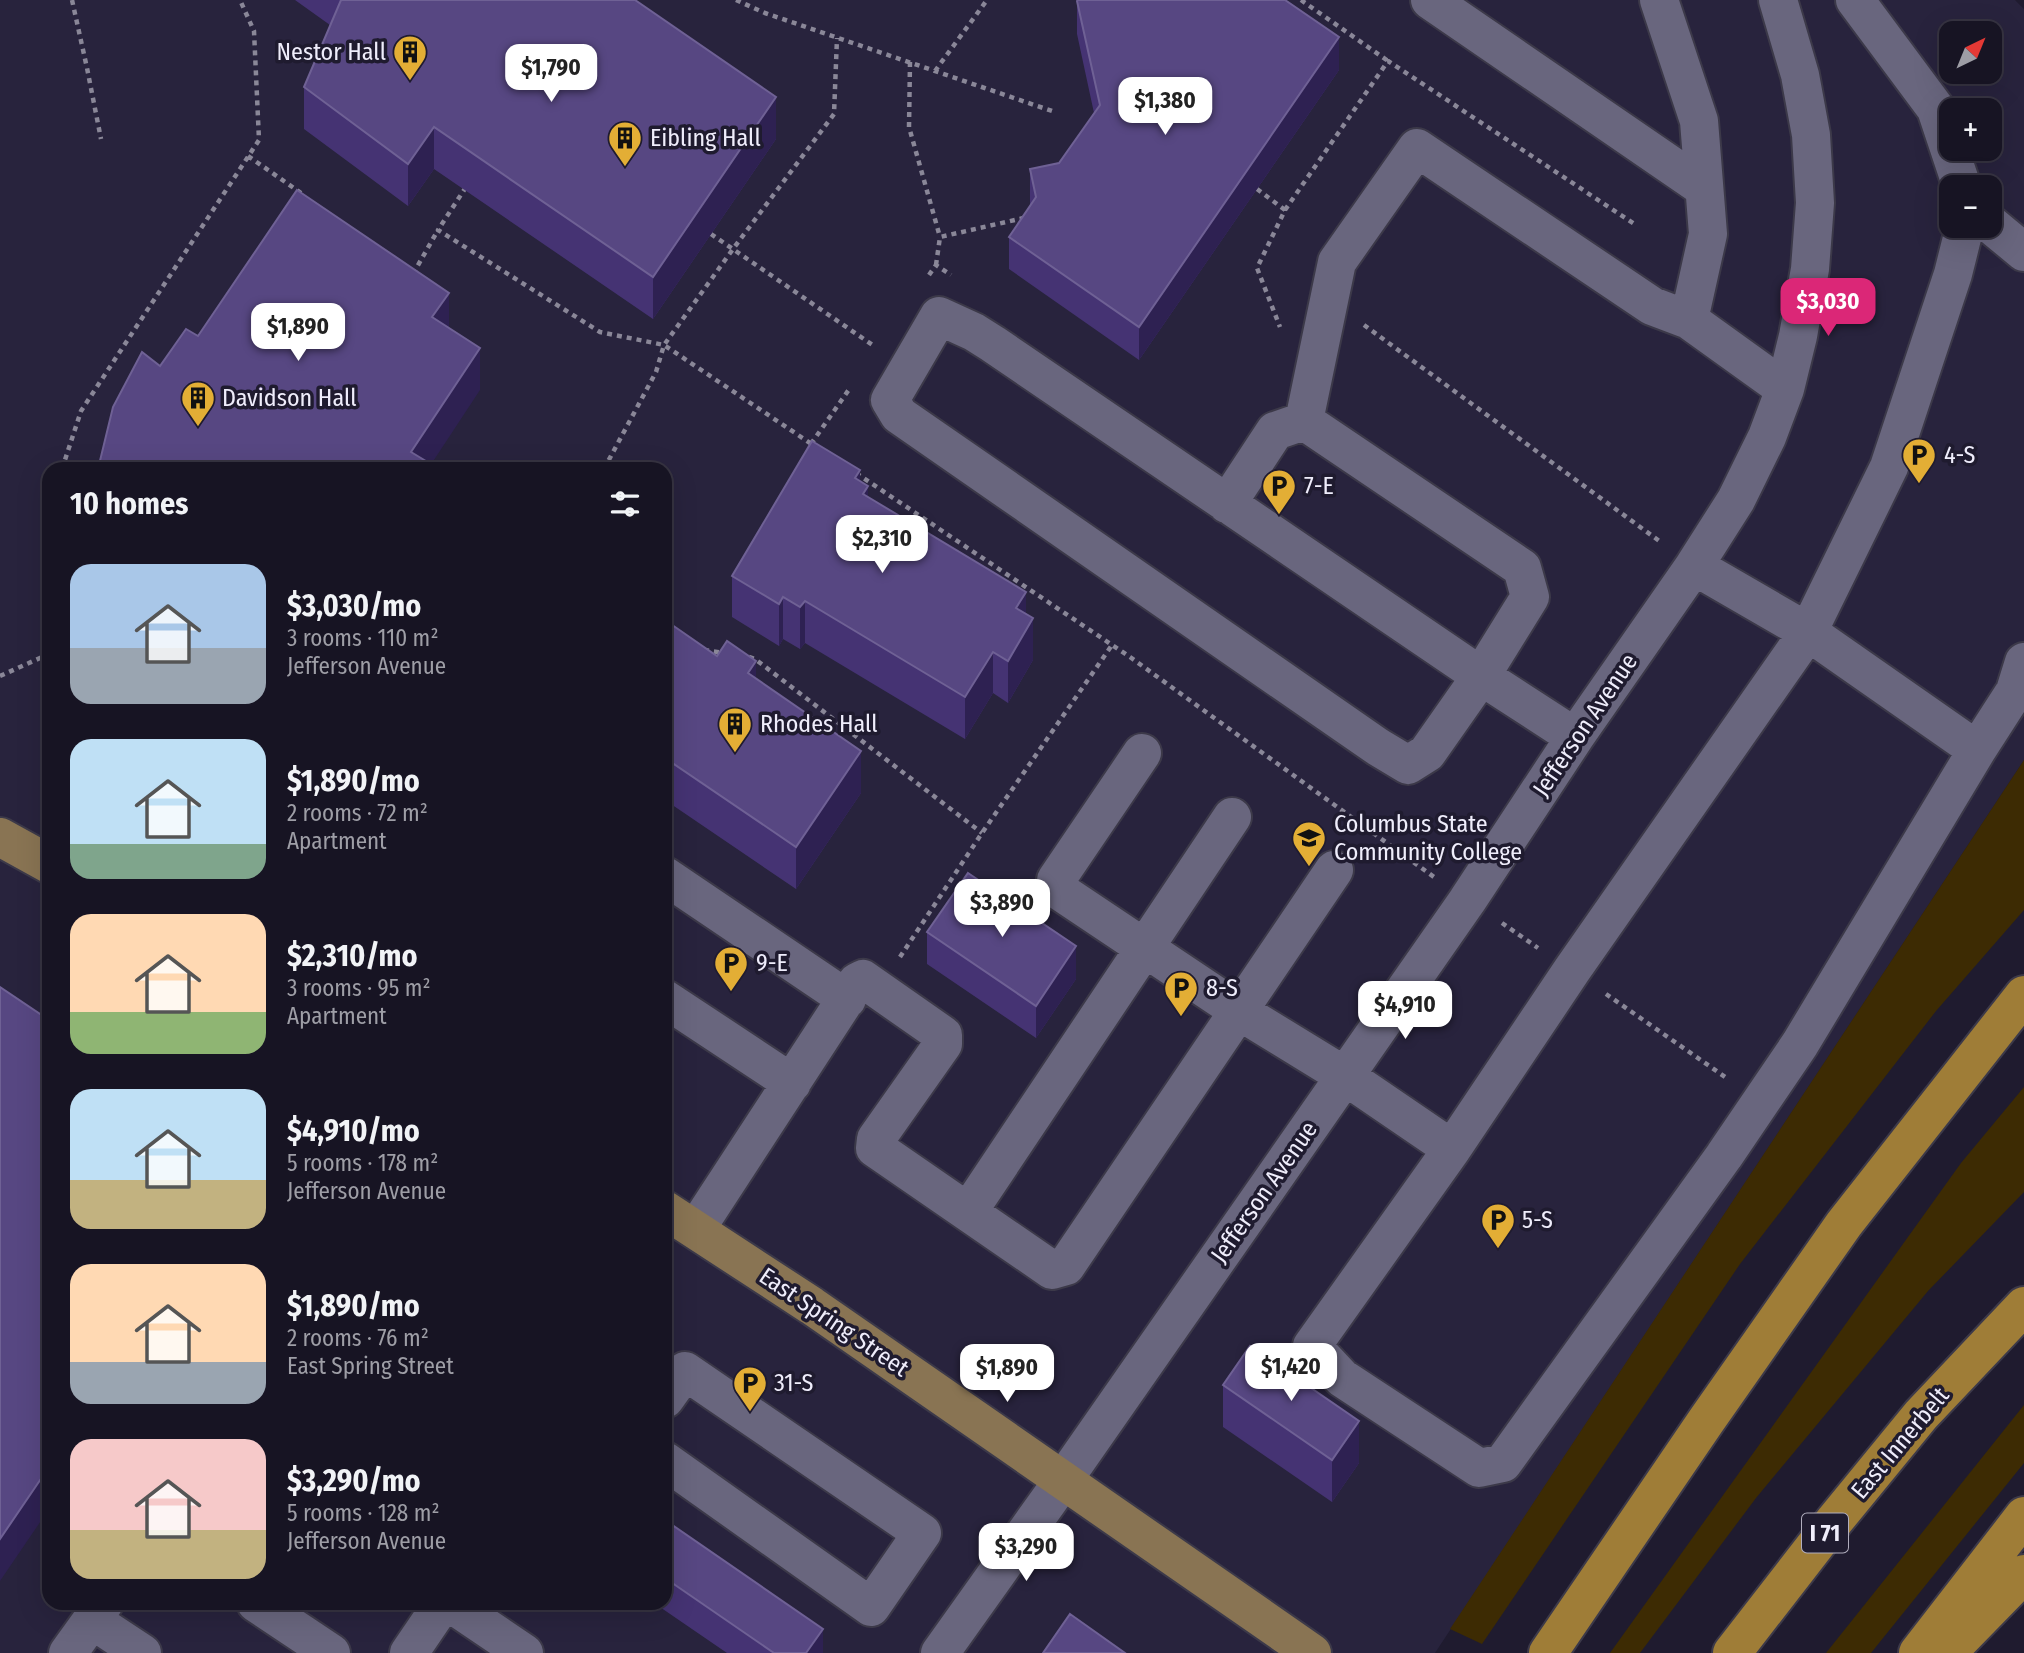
<!DOCTYPE html>
<html lang="en">
<head>
<meta charset="utf-8">
<style>
  :root { --surface:#171423; --page:#242130; --text:#f1f3f6; --muted:#9e9ea6; --line:#363341; --accent:#db2777 }
  body { margin:0; font-family:"Fira Sans Condensed",sans-serif; background:var(--page); color:var(--text); height:100vh; display:flex; flex-direction:column; font-size:26px; white-space:nowrap }
  * { box-sizing:border-box; margin:0 }
  p { font-size:23px; color:var(--muted) }
  .icon { flex:none; width:38px; height:38px; fill:none; stroke:currentColor; stroke-width:2; stroke-linecap:round; stroke-linejoin:round }
  .map { position:relative; flex:1; overflow:hidden }
  .panel { position:absolute; left:42px; top:462px; width:630px; height:1148px; display:flex; flex-direction:column; background:var(--surface); border-radius:21px; box-shadow:0 7px 28px #0002,0 0 0 2px var(--line) }
  .panel>* { flex:none }
  .needle { width:46px; rotate:43deg }
  .fabs { position:absolute; left:1939px; top:21px; display:grid; gap:14px }
  .fabs a { display:grid; place-items:center; width:63px; height:63px; border-radius:14px; background:var(--surface); box-shadow:0 7px 28px #0002,0 0 0 2px var(--line); font-size:35px }
  .price { position:absolute; translate:-50% -60px; padding:0 16px; border-radius:14px; background:#fff; color:#222; font-size:23px; line-height:46px; filter:drop-shadow(0 2px 4px #0008) }
  .price::after { content:''; position:absolute; left:50%; top:42px; width:21px; height:16px; margin-left:-10px; background:inherit; clip-path:polygon(0 0,100% 0,50% 100%) }
  .price.active { background:var(--accent); color:#fff }
  ul { padding:0; list-style:none }
  li { display:flex; align-items:center; gap:21px; height:175px; padding:0 28px }
  li span { display:grid; place-items:center; flex:none; width:196px; height:140px; border-radius:21px; color:#555 }
  li>.icon { margin-inline-start:auto }
  span .icon { width:84px; height:84px; fill:#fffc; stroke-width:1 }
  li b { font-size:30px }
  h2 { display:flex; justify-content:space-between; align-items:center; height:84px; padding:0 28px; font-size:30px }
  .map>svg:first-child { display:block }
  .built { fill:#28233d; fill-rule:evenodd }
  .green { fill:#3d2b03 }
  .lines { fill:none; stroke-linecap:round; stroke-linejoin:round }
  .minor-casing { stroke:#3c3949; stroke-width:42 }
  .major-casing { stroke:#3c3949; stroke-width:42 }
  .highway-casing { stroke:#3c3949; stroke-width:42 }
  .path { stroke:#8a8798; stroke-width:4.5; stroke-dasharray:5 5; stroke-linecap:butt }
  .minor { stroke:#69667e; stroke-width:38 }
  .major { stroke:#897453; stroke-width:38 }
  .highway { stroke:#9f7d37; stroke-width:38 }
  .wall { fill:#453373 }
  .shaded-wall { fill:#2e2152 }
  .building { fill:#574782; stroke:#6f6195; stroke-width:2 }
  .labels { text-anchor:middle; stroke-width:7; stroke-linejoin:round; paint-order:stroke }
  .shield { fill:#1f1b2f; stroke:#b1aebe; stroke-width:2 }
  .shield-label { font-size:23px; font-weight:bold; fill:#efedfb }
  .poi-label { font-size:24px; fill:#efedfb; stroke:#1f1b2f; text-anchor:start }
  .street-label { font-size:24px; fill:#efedfb; stroke:#1f1b2f }
</style>
</head>
<body>
<div class="map">
<svg width="2024" height="1653" viewBox="0 0 2024 1653">
  <rect width="100%" height="100%" fill="#1f1b2f"/>
  <path class="built" d="M 0,0 L 2015,0 L 2024,9 L 2024,760 L 1435,1653 L 0,1653 ZM 1951,33 L 1990,33 L 1990,72 L 1951,72 ZM 1951,110 L 1990,110 L 1990,149 L 1951,149 ZM 1951,187 L 1990,187 L 1990,226 L 1951,226 ZM 49,469 L 665,469 L 665,1603 L 49,1603 Z"/>
  <path class="green" d="M 2024,760 L 2024,910 L 1936,1011 L 1740,1264 L 1482,1644 L 1450,1629 Z
    M 2024,1087 L 2024,1192 L 1928,1291 L 1756,1498 L 1640,1653 L 1610,1653 L 1961,1163 Z
    M 2024,1405 L 2024,1463 L 1871,1653 L 1826,1653 Z"/>
  <g class="lines">
    <g class="minor-casing">
      <path id="minor" d="M 1430,0 L 1704,188
        M 1659,0 L 1699,121 L 1708,234 L 1689,320 L 1785,389
        M 1855,0 L 1936,109 L 1962,187
        M 1990,224 L 2024,252
        M 939,316 L 974,332 L 993,344 L 1481,676 L 1427,753 L 1408,765 L 1378,747 L 899,415 L 890,400 Z
        M 1227,504 L 1275,431 L 1304,421
        M 1694,566 L 1808,632 L 1977,750
        M 1575,737 L 1481,676 L 1530,597 L 1522,568 L 1304,421 L 1337,262 L 1417,148 L 1652,306 L 1689,320
        M 1142,753 L 1056,880 L 1058,890 L 1239,1011 L 1345,1076 L 1452,1149 L 1312,1346 L 1342,1378 L 1479,1468 L 1503,1463 L 1724,1156 L 1800,1044 L 1977,750 L 2015,691 L 2024,662
        M 665,876 L 847,999
        M 665,999 L 792,1083
        M 1452,1149 L 1572,970 L 1808,632 L 1889,467 L 1953,274 L 1965,226
        M 968,1212 L 1232,817
        M 696,1229 L 857,982 L 863,979 L 943,1035 L 943,1044 L 876,1139 L 875,1148 L 1052,1270 L 1066,1266 L 1334,870
        M 665,1399 L 685,1371 L 922,1533 L 871,1607 L 665,1461
        M 256,1603 L 331,1653
        M 450,1603 L 524,1653
        M 92,1620 L 142,1653
        M 68,1653 L 104,1603
        M 409,1653 L 443,1603
        M 940,1653 L 1064,1479 L 1467,901 L 1575,737 L 1694,566 L 1736,500 L 1767,437 L 1785,389 L 1798,336 L 1810,269 L 1815,203 L 1811,135 L 1800,75 L 1778,0"/>
    </g>
    <g class="major-casing">
      <path id="major" d="M 0,837 L 49,864
        M 665,1210 L 812,1306 L 1312,1653"/>
    </g>
    <g class="highway-casing">
      <path id="highway" d="M 1548,1653 L 1706,1421 L 1844,1224 L 2024,995
        M 1732,1653 L 1835,1520 L 1921,1415 L 2024,1306
        M 1918,1653 L 2024,1516
        M 1947,1653 L 2024,1574"/>
    </g>
    <path class="path" d="M 72,0 L 87,68 L 101,139
      M 736,0 L 765,13 L 1052,111
      M 1301,0 L 1388,61
      M 910,62 L 909,127 L 940,237
      M 935,71 L 987,0
      M 248,156 L 301,193
      M 466,187 L 438,230 L 600,332 L 664,345 L 813,445
      M 1257,189 L 1285,210 L 1257,268 L 1280,327
      M 1285,210 L 1388,61 L 1636,225
      M 711,234 L 874,346
      M 936,265 L 940,237 L 1028,217
      M 413,274 L 438,230
      M 929,275 L 936,265 L 951,275
      M 1364,325 L 1662,543
      M 811,444 L 850,388
      M 62,469 L 81,411 L 259,140 L 254,31 L 240,0
      M 604,469 L 656,372 L 664,345 L 733,249 L 834,114 L 837,38
      M 856,473 L 1130,657 L 1434,877
      M 704,650 L 723,653
      M 749,657 L 755,659 L 982,833
      M 0,676 L 49,654
      M 1502,923 L 1538,948
      M 900,957 L 982,833 L 1112,645
      M 1606,994 L 1728,1079"/>
    <use href="#minor" class="minor"/>
    <use href="#major" class="major"/>
    <use href="#highway" class="highway"/>
  </g>
  <path class="wall" d="M 295,0 L 635,0 L 776,139 L 653,319 L 434,169 L 408,206 L 304,129 L 304,87 L 330,25 Z
    M 1077,1 L 1339,70 L 1139,360 L 1009,269 L 1009,237 L 1030,206 L 1030,169 L 1059,163 L 1094,113 L 1077,34 Z
    M 860,481 L 868,497 L 1026,614 L 1033,660 L 1008,703 L 993,693 L 965,739 L 805,643 L 800,649 L 783,639 L 779,646 L 732,617 L 732,576 Z
    M 665,620 L 717,656 L 756,679 L 861,793 L 796,889 L 665,800 Z
    M 927,932 L 1076,979 L 1036,1038 L 927,964 Z
    M 1223,1385 L 1359,1463 L 1332,1502 L 1223,1427 Z
    M 665,1520 L 823,1653 L 727,1653 L 654,1603 L 665,1603 Z"/>
  <path class="shaded-wall" d="M 1339,37 L 1339,70 L 1139,360 L 1139,327 Z
    M 776,97 L 776,139 L 653,319 L 653,277 Z
    M 434,127 L 434,169 L 408,206 L 408,164 Z
    M 449,293 L 449,335 L 432,317 Z
    M 480,348 L 480,390 L 428,469 L 411,452 Z
    M 860,470 L 860,512 L 855,478 Z
    M 868,486 L 868,528 L 863,494 Z
    M 1026,592 L 1026,630 L 1033,618 L 1033,660 L 1008,703 L 1008,661 L 1016,608 Z
    M 783,597 L 783,639 L 779,646 L 779,604 Z
    M 805,601 L 805,643 L 800,649 L 800,607 Z
    M 993,652 L 993,693 L 965,739 L 965,697 Z
    M 756,661 L 756,703 L 748,673 Z
    M 861,751 L 861,793 L 796,889 L 796,847 Z
    M 1076,946 L 1076,979 L 1036,1038 L 1036,1006 Z
    M 1359,1421 L 1359,1463 L 1332,1502 L 1332,1460 Z
    M 49,1467 L 49,1509 L 0,1581 L 0,1539 Z
    M 823,1629 L 823,1653 L 806,1653 Z"/>
  <path class="building" d="M 341,0 L 635,0 L 776,97 L 653,277 L 434,127 L 408,164 L 304,87 Z
    M 1078,0 L 1285,0 L 1339,37 L 1139,327 L 1009,237 L 1036,197 L 1030,169 L 1059,163 L 1100,105 L 1077,1 Z
    M 297,190 L 449,293 L 432,317 L 480,348 L 411,452 L 439,469 L 98,469 L 113,407 L 142,352 L 160,366 L 186,329 L 198,336 Z
    M 812,441 L 860,470 L 855,478 L 868,486 L 863,494 L 1026,592 L 1016,608 L 1033,618 L 1008,661 L 993,652 L 965,697 L 805,601 L 800,607 L 783,597 L 779,604 L 732,576 Z
    M 665,620 L 717,656 L 727,641 L 756,661 L 748,673 L 861,751 L 796,847 L 665,758 Z
    M 968,873 L 1076,946 L 1036,1006 L 927,932 Z
    M 0,987 L 49,1020 L 49,1467 L 0,1539 Z
    M 1250,1346 L 1359,1421 L 1332,1460 L 1223,1385 Z
    M 665,1520 L 823,1629 L 806,1653 L 774,1653 L 665,1578 Z
    M 1070,1614 L 1125,1653 L 1043,1653 Z"/>
  <defs>
    <g id="building-pin" transform="scale(1.75)"><path d="M0 17L-7.5 6A9.5 9.5 0 1 1 7.5 6Z" fill="#e3ae35" stroke="#1f1b2f"/><path d="M-4-6H4V6H1V3H-1V6H-4ZM-2.5-4.3h1.7v1.8h-1.7ZM.8-4.3h1.7v1.8H.8ZM-2.5-1h1.7V.8h-1.7ZM.8-1h1.7V.8H.8Z" fill="#111"/></g>
    <g id="parking-pin" transform="scale(1.75)"><path d="M0 17L-7.5 6A9.5 9.5 0 1 1 7.5 6Z" fill="#e3ae35" stroke="#1f1b2f"/><path d="M-3.5-5.5H1a3.5 3.5 0 0 1 0 7H-1V5.5H-3.5ZM-1-3.4V-.6H.8a1.4 1.4 0 0 0 0-2.8Z" fill="#111"/></g>
    <g id="university-pin" transform="scale(1.75)"><path d="M0 17L-7.5 6A9.5 9.5 0 1 1 7.5 6Z" fill="#e3ae35" stroke="#1f1b2f"/><path d="M0-5L7-2L0 1L-7-2ZM-4 1L0 2.5L4 1V4Q0 6-4 4Z" fill="#111"/></g>
  </defs>
  <g fill-rule="evenodd">
    <use href="#building-pin" x="410" y="52"/>
    <use href="#building-pin" x="625" y="138"/>
    <use href="#building-pin" x="198" y="398"/>
    <use href="#parking-pin" x="1919" y="455"/>
    <use href="#parking-pin" x="1279" y="486"/>
    <use href="#building-pin" x="735" y="724"/>
    <use href="#university-pin" x="1309" y="838"/>
    <use href="#parking-pin" x="731" y="963"/>
    <use href="#parking-pin" x="1181" y="988"/>
    <use href="#parking-pin" x="1498" y="1220"/>
    <use href="#parking-pin" x="750" y="1383"/>
  </g>
  <g class="labels">
    <rect class="shield" x="1802" y="1513.5" width="46" height="39" rx="5"/>
    <g class="shield-label">
      <text x="1825" y="1541">I 71</text>
    </g>
    <g class="poi-label">
      <text x="386" y="60" text-anchor="end">Nestor Hall</text>
      <text x="650" y="146">Eibling Hall</text>
      <text x="222" y="406">Davidson Hall</text>
      <text x="1944" y="463">4-S</text>
      <text x="1304" y="494">7-E</text>
      <text x="760" y="732">Rhodes Hall</text>
      <text x="1334" y="832">Columbus State<tspan x="1334" dy="28">Community College</tspan></text>
      <text x="756" y="971">9-E</text>
      <text x="1206" y="996">8-S</text>
      <text x="1522" y="1228">5-S</text>
      <text x="774" y="1391">31-S</text>
    </g>
    <g class="street-label">
      <text transform="translate(1585 725) rotate(-56)" y="8">Jefferson Avenue</text>
      <text transform="translate(1264 1192) rotate(-55)" y="8">Jefferson Avenue</text>
      <text transform="translate(834 1322) rotate(34)" y="8">East Spring Street</text>
      <text transform="translate(1900 1443) rotate(-50)" y="8">East Innerbelt</text>
    </g>
  </g>
</svg>
<div class="fabs">
<a><svg class="needle" viewBox="-14 -14 28 28"><path d="M0-13l5 13h-10z" fill="#e53935"/><path d="M0 13l5-13h-10z" fill="#9e9ea6"/></svg></a>
<a>+</a>
<a>−</a>
</div>
<b class="price" style="left:551px;top:104px">$1,790</b>
<b class="price" style="left:1165px;top:137px">$1,380</b>
<b class="price active" style="left:1828px;top:338px">$3,030</b>
<b class="price" style="left:298px;top:363px">$1,890</b>
<b class="price" style="left:882px;top:575px">$2,310</b>
<b class="price" style="left:1002px;top:939px">$3,890</b>
<b class="price" style="left:1405px;top:1041px">$4,910</b>
<b class="price" style="left:1291px;top:1403px">$1,420</b>
<b class="price" style="left:1007px;top:1404px">$1,890</b>
<b class="price" style="left:1026px;top:1583px">$3,290</b>
<section class="panel">
<h2>10 homes<svg class="icon" aria-label="filters" viewBox="0 0 24 24"><path d="M4 7h16M4 17h16"/><circle cx="9" cy="7" r="2"/><circle cx="15" cy="17" r="2"/></svg></h2>
<ul>
<li><span style="background:linear-gradient(#a9c7e8 60%,#9aa5b1 0)"><svg class="icon" aria-label="home" viewBox="0 0 24 24"><path d="M3 11l9-7 9 7M6 9v11h12V9"/></svg></span><div><b>$3,030/mo</b><p>3 rooms · 110 m²</p><p>Jefferson Avenue</p></div></li>
<li><span style="background:linear-gradient(#bfe0f5 75%,#7fa58c 0)"><svg class="icon" aria-label="home" viewBox="0 0 24 24"><path d="M3 11l9-7 9 7M6 9v11h12V9"/></svg></span><div><b>$1,890/mo</b><p>2 rooms · 72 m²</p><p>Apartment</p></div></li>
<li><span style="background:linear-gradient(#ffd9b3 70%,#8fb573 0)"><svg class="icon" aria-label="home" viewBox="0 0 24 24"><path d="M3 11l9-7 9 7M6 9v11h12V9"/></svg></span><div><b>$2,310/mo</b><p>3 rooms · 95 m²</p><p>Apartment</p></div></li>
<li><span style="background:linear-gradient(#bfe0f5 65%,#c2b280 0)"><svg class="icon" aria-label="home" viewBox="0 0 24 24"><path d="M3 11l9-7 9 7M6 9v11h12V9"/></svg></span><div><b>$4,910/mo</b><p>5 rooms · 178 m²</p><p>Jefferson Avenue</p></div></li>
<li><span style="background:linear-gradient(#ffd9b3 70%,#9aa5b1 0)"><svg class="icon" aria-label="home" viewBox="0 0 24 24"><path d="M3 11l9-7 9 7M6 9v11h12V9"/></svg></span><div><b>$1,890/mo</b><p>2 rooms · 76 m²</p><p>East Spring Street</p></div></li>
<li><span style="background:linear-gradient(#f6c9c9 65%,#c2b280 0)"><svg class="icon" aria-label="home" viewBox="0 0 24 24"><path d="M3 11l9-7 9 7M6 9v11h12V9"/></svg></span><div><b>$3,290/mo</b><p>5 rooms · 128 m²</p><p>Jefferson Avenue</p></div></li>
</ul>
</section>
</div>
</body>
</html>
